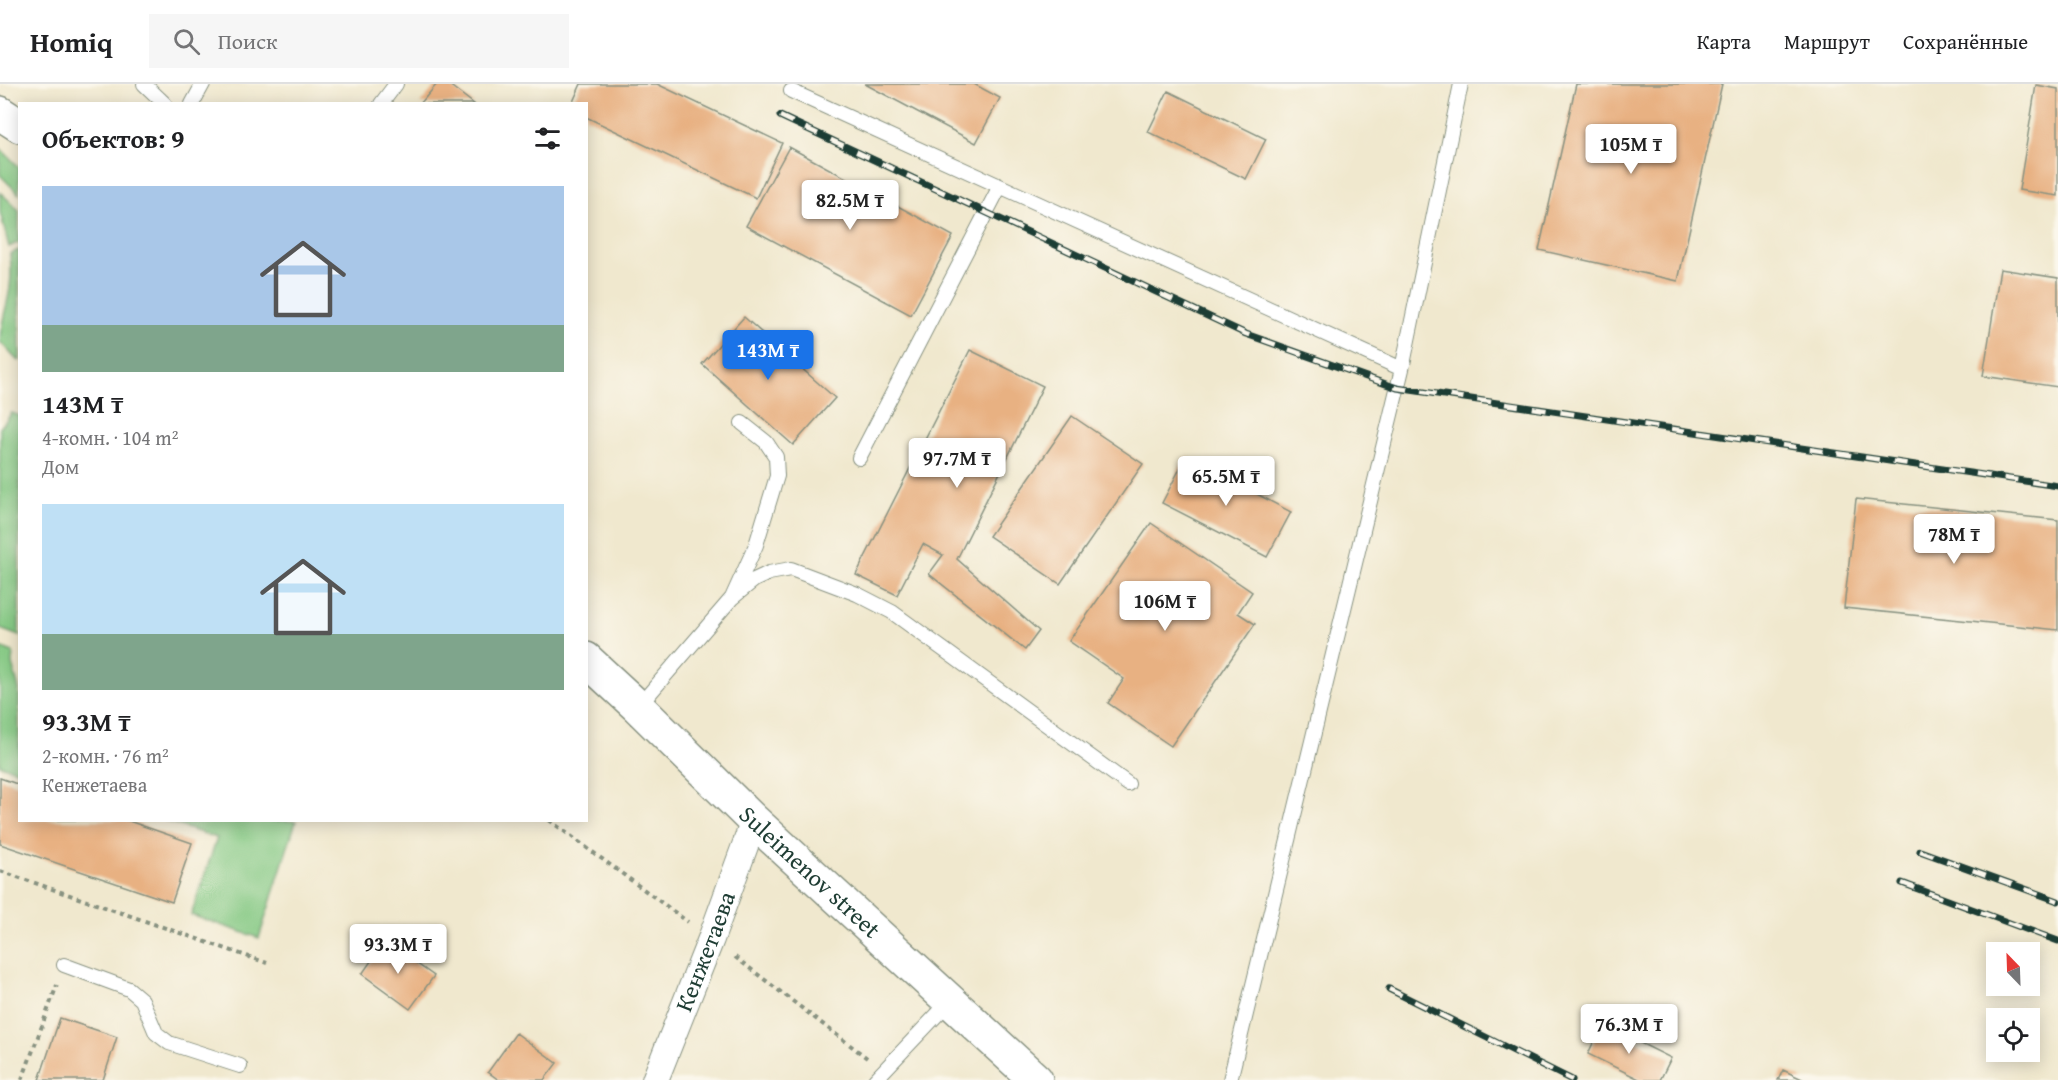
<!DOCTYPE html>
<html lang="ru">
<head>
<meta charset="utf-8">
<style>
  :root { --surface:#fff; --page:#f6f6f6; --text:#202124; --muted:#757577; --line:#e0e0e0; --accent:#1a73e8 }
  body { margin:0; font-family:"Gentium Book Plus",serif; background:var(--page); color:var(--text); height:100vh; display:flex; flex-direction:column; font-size:22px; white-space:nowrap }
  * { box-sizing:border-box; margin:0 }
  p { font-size:20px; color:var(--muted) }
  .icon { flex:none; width:33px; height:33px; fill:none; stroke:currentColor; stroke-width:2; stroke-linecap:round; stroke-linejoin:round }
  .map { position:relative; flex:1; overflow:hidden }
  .sheet { position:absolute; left:18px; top:18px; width:570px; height:720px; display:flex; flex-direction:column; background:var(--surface); border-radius:0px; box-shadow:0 3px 15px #0003 }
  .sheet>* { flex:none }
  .needle { width:39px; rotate:337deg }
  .fabs { position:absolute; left:1986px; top:858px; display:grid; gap:12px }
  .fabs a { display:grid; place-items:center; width:54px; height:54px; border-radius:0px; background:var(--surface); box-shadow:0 3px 15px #0003; font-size:30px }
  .price { position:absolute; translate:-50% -51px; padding:0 14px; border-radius:6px; background:#fff; color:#222; font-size:20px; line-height:39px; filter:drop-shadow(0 2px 3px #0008) }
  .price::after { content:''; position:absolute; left:50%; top:36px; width:18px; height:14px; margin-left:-9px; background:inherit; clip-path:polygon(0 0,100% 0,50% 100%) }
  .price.on { background:var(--accent); color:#fff }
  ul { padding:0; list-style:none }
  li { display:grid; align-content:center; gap:12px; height:318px; padding:0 24px }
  li span { display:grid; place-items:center; height:186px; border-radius:0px; color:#555 }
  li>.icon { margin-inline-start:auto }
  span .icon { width:108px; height:108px; fill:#fffc; stroke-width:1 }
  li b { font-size:26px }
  h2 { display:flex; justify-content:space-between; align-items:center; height:72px; padding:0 24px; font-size:26px }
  header { display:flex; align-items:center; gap:36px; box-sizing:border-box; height:84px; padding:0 30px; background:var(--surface); border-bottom:2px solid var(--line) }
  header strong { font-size:28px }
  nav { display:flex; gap:33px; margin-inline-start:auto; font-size:21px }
  .search { width:420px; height:54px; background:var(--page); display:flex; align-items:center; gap:15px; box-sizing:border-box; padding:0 21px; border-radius:0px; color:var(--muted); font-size:22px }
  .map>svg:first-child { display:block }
  .grass { fill:#83c882; stroke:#51825b; stroke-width:1.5 }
  .building { fill:#e8b182 }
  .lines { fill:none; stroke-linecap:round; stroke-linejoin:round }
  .lane-casing { stroke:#889281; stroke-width:16 }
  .street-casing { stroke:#889281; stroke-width:28 }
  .secondary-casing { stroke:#889281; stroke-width:36 }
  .highway-casing { stroke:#889281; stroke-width:36 }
  .path { stroke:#889281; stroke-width:4; stroke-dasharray:4.5 4.5; stroke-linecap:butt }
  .lane { stroke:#fff; stroke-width:14 }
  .street { stroke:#fff; stroke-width:26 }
  .secondary { stroke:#fff; stroke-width:33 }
  .highway { stroke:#fff; stroke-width:33 }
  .rail-casing { stroke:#1f3d34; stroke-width:7 }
  .rail { stroke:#fbf7ec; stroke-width:4.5; stroke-dasharray:14; stroke-linecap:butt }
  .labels { text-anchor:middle; stroke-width:4.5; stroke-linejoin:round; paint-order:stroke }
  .street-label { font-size:24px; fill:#1f3d34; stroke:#fbf7ec }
</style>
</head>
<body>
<header>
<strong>Homiq</strong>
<div class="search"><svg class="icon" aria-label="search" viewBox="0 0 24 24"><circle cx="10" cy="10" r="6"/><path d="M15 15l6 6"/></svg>Поиск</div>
<nav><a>Карта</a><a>Маршрут</a><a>Сохранённые</a></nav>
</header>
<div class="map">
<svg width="2058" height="996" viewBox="0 0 2058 996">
  <rect width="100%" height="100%" fill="#fbf7ec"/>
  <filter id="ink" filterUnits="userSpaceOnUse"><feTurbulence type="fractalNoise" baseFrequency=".0167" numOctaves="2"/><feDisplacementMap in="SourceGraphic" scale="12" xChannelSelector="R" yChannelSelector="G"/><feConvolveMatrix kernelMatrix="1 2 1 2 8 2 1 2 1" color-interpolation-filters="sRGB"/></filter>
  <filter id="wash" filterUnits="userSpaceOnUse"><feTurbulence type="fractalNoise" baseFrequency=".008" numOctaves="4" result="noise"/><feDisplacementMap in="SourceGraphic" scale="24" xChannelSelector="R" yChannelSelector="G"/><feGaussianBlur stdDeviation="1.35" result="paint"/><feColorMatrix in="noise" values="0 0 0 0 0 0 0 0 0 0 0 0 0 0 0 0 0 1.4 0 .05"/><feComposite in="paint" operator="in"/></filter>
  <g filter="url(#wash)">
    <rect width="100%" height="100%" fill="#f0e8ce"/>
    <path class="grass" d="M 0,64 L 19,83 L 19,110 L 0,91 Z
      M 0,108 L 19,126 L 19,158 L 9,163 L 0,128 Z
      M 19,166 L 20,276 L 18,277 L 0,258 C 0,244 4,233 7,219 C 11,203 12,187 10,170 Z
      M 12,329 L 20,332 L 19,552 L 0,545 L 0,344 Z
      M 0,563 L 13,568 L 12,580 L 19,605 L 19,687 L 0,681 Z
      M 165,737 L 296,737 L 259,854 L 191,831 L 217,754 Z"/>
    <g id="blocks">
      <path class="building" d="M 437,0 L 448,0 L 474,20 L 420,20 Z
        M 581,0 L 657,0 L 782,59 L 756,114 L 586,33 L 586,20 L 572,20 Z
        M 865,0 L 974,0 L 1000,14 L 976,59 Z
        M 1576,0 L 1722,0 L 1678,197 L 1539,166 Z
        M 2036,1 L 2058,5 L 2058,112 L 2019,106 Z
        M 1168,7 L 1266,55 L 1246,95 L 1148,48 Z
        M 789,63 L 953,152 L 911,231 L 746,142 Z
        M 2000,185 L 2058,194 L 2058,303 L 1983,292 Z
        M 744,233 L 835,314 L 793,361 L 702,280 Z
        M 970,266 L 1043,302 L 957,475 L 1039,547 L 1025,566 L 929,490 L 943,471 L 923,460 L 897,511 L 856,491 Z
        M 1072,332 L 1143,380 L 1060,500 L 989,452 Z
        M 1186,373 L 1291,428 L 1267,473 L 1162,419 Z
        M 1856,415 L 2058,436 L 2058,546 L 1844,524 Z
        M 1151,439 L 1252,508 L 1238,529 L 1255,540 L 1171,662 L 1108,619 L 1124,595 L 1069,557 Z
        M 0,694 L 20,701 L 20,736 L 126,736 L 192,759 L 172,818 L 0,760 Z
        M 385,857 L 434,892 L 410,925 L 362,890 Z
        M 60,934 L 117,953 L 103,996 L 39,996 Z
        M 1602,940 L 1671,974 L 1660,996 L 1641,996 L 1588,970 Z
        M 516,949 L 557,979 L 544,996 L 499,996 L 488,988 Z
        M 1783,986 L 1804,996 L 1778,996 Z"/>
    </g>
  </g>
  <g filter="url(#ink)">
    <use href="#blocks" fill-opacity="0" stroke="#889281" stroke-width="1.5"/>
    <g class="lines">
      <g class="lane-casing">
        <path id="lane" d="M 144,0 L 165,20
          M 791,7 L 1402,285
          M 192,20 L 203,0
          M 381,20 L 396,0
          M 859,374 L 1000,102
          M 732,514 L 754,496 L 769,489 L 791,485 L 857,510 L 892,528 L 1128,700
          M 638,623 L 732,514 L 756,461 L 777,392 L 776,373 L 766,358 L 742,339
          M 64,881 L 129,905 L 142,916 L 156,949 L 169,959 L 240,982
          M 875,996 L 950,917
          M 1230,996 L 1402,285 L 1461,0"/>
      </g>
      <g class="street-casing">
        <g id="street">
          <path id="s1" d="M 655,996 L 711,855 L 754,737"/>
        </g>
      </g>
      <g class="secondary-casing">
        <g id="secondary">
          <path id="s2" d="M 586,575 L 638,623 L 754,737 L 1036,996"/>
        </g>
      </g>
      <g class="highway-casing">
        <path id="highway" d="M 0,29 L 20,42"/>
      </g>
      <path class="path" d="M 549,736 L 688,838
        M 0,787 L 267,879
        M 735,873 L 867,974
        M 22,996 L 57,901"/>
      <use href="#lane" class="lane"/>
      <use href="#street" class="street"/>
      <use href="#secondary" class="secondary"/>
      <use href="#highway" class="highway"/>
      <g class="rail-casing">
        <path id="rail" d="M 780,32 L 1246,250 L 1397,304 L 2058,402
          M 1920,767 L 2058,817
          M 1902,799 L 2058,857
          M 1389,905 L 1572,996"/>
      </g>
      <use href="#rail" class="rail"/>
    </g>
  </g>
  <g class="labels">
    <g class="street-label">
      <text dy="8" stroke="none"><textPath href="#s2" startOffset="309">Suleimenov street</textPath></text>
      <text dy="8" stroke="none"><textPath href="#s1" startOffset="138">Кенжетаева</textPath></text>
    </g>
  </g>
</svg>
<div class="fabs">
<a><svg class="needle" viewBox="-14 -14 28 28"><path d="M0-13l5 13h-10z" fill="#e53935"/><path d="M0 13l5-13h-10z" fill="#757577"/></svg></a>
<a><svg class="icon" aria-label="locate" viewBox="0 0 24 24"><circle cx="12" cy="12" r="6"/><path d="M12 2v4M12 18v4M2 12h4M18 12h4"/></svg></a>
</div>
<b class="price" style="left:1631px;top:91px">105M ₸</b>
<b class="price" style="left:850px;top:147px">82.5M ₸</b>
<b class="price on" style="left:768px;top:297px">143M ₸</b>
<b class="price" style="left:957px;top:405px">97.7M ₸</b>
<b class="price" style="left:1226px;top:423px">65.5M ₸</b>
<b class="price" style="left:1954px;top:481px">78M ₸</b>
<b class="price" style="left:1165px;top:548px">106M ₸</b>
<b class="price" style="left:398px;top:891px">93.3M ₸</b>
<b class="price" style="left:1629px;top:971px">76.3M ₸</b>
<section class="sheet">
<h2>Объектов: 9<svg class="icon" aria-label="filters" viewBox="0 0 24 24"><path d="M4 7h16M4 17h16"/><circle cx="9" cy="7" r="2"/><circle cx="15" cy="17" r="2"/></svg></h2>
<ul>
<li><span style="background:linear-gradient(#a9c7e8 75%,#7fa58c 0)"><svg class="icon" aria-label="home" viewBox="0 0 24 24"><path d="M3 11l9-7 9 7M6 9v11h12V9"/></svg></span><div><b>143M ₸</b><p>4-комн. · 104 m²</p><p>Дом</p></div></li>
<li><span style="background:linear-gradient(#bfe0f5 70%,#7fa58c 0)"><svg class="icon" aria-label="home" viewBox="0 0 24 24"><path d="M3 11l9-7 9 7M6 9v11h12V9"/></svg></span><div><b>93.3M ₸</b><p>2-комн. · 76 m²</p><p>Кенжетаева</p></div></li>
</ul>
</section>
</div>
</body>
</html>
